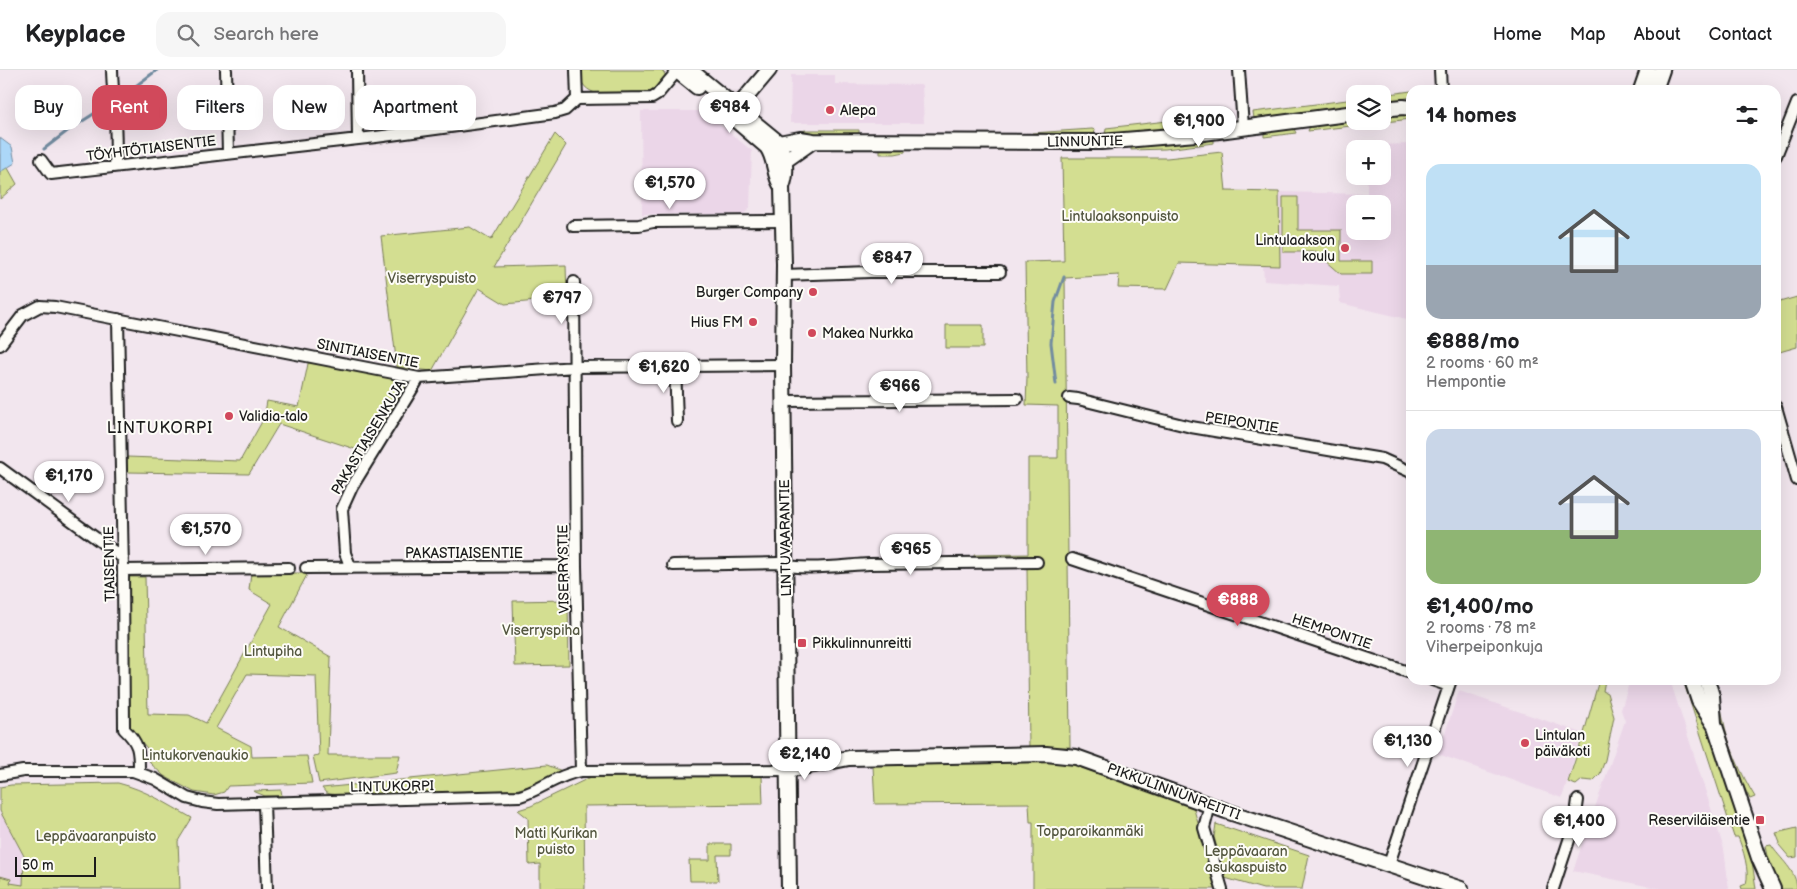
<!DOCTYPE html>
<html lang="en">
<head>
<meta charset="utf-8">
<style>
  :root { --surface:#fff; --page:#f6f6f6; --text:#202124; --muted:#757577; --line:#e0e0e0; --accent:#d1495b }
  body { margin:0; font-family:"Balsamiq Sans",sans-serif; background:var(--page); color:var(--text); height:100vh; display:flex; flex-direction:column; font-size:19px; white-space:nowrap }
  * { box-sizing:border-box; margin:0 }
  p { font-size:16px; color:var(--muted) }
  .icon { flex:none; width:28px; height:28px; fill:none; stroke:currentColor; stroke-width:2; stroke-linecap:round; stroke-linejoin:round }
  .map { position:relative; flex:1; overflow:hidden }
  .details { position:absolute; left:1406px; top:15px; width:375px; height:600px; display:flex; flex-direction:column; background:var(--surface); border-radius:15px; box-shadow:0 5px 20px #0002 }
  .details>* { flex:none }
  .hud { position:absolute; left:15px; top:15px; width:475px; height:45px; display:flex; gap:10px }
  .tools { position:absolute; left:1346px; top:15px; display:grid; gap:10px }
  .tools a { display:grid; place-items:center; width:45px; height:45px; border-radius:10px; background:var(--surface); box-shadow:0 5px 20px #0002; font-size:25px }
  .scale { position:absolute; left:15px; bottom:12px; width:81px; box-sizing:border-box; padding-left:5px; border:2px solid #1c1c1c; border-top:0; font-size:14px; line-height:18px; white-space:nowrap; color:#1c1c1c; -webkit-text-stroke:4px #fdfcf7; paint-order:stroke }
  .price { position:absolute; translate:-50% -42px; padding:0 11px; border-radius:18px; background:#fff; color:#222; font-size:16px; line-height:32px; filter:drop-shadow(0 1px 2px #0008) }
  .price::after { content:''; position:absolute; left:50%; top:30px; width:15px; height:11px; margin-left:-8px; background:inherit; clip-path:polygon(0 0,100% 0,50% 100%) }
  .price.active { background:var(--accent); color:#fff }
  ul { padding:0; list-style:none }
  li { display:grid; align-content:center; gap:10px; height:265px; padding:0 20px }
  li+li { border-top:1px solid var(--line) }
  li span { display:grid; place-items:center; height:155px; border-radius:15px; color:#555 }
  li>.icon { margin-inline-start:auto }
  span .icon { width:90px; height:90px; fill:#fffc; stroke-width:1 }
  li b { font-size:21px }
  h2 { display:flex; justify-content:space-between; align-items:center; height:60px; padding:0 20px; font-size:21px }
  .pill { padding:0 18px; border-radius:15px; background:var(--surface); box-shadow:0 5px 20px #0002; font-size:18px; line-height:45px }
  .pill.active { background:var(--accent); color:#fff }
  header { display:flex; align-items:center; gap:30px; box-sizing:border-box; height:70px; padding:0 25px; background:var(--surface); border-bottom:1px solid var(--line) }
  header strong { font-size:24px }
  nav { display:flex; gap:28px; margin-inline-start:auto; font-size:18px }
  .search { width:350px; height:45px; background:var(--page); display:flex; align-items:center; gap:12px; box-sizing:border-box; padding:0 18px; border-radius:15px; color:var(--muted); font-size:19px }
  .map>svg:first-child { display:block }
  .built { fill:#ebd6e8; fill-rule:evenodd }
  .green { fill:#d3de91; stroke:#787d56 }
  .water { fill:#acd7f8; stroke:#728ca0 }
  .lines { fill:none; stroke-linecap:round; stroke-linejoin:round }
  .stream { stroke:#728ca0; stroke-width:3 }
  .street-casing { stroke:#1c1c1c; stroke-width:14 }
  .secondary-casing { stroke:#1c1c1c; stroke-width:18 }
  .street { stroke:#fdfcf7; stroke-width:10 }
  .secondary { stroke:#fdfcf7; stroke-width:14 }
  .poi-dot { fill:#d1495b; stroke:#fdfcf7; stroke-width:2 }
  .labels { text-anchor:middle; stroke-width:4; stroke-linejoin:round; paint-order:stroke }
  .poi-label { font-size:14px; fill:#1c1c1c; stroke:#fdfcf7; text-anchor:start }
  .street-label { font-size:14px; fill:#1c1c1c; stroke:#fdfcf7 }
  .park-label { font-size:14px; fill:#53563f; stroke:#fdfcf7 }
  .quarter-label { font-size:16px; letter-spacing:1px; fill:#1c1c1c; stroke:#fdfcf7 }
</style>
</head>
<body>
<header>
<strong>Keyplace</strong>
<div class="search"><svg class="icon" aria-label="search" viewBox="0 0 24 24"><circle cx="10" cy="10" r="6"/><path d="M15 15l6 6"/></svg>Search here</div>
<nav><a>Home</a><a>Map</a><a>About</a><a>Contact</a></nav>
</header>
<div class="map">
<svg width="1797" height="819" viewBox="0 0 1797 819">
  <rect width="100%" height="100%" fill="#f2e6ee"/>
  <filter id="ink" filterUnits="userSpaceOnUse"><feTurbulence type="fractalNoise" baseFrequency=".02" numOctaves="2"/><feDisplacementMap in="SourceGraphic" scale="10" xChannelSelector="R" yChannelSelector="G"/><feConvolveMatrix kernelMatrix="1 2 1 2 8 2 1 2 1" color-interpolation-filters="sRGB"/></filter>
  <g filter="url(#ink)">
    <path class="built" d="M 791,5 L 835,5 L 835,14 L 922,15 L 924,53 L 790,53 Z
      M 641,41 L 703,41 L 752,81 L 750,138 L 744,144 L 642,144 Z
      M 1411,74 L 1411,250 L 1340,233 L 1339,216 L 1264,211 L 1263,196 L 1280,196 L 1279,122 L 1367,124 L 1367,106 L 1382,106 L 1382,79 L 1373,79 L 1375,75 ZM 1355,134 L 1382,134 L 1382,161 L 1355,161 Z
      M 1630,610 L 1670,610 L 1724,779 L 1729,819 L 1661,819 L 1573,801 L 1625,651 L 1621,640 Z
      M 1459,621 L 1582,663 L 1562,728 L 1438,684 Z
      M 0,741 L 24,786 L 23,819 L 0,819 Z"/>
    <path class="green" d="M 580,0 L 662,0 L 666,6 L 651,22 L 595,23 C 583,18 580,12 580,0 Z
      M 1411,21 L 1411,27 L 1383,33 L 1382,25 Z
      M 1355,29 L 1355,36 L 1254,48 L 1253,42 Z
      M 1411,43 L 1411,49 L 1308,61 L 1311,54 L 1355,49 L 1355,51 L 1382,51 L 1383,45 Z
      M 1176,50 L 1179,59 L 1105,65 L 1106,58 Z
      M 1293,57 L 1296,63 L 1264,67 L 1264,61 Z
      M 1092,59 L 1095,60 L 1094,65 L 1032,65 L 1032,63 Z
      M 806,60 L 859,60 L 859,65 L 808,63 L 796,65 L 797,62 Z
      M 555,64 L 566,75 L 494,197 L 566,195 L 567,228 L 505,234 L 479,218 L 432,301 L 397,297 L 381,166 L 470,157 L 491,170 Z
      M 1214,68 L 1214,73 L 1165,79 L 1131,80 L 1131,77 Z
      M 905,77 L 905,82 L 895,84 L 880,84 L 880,78 Z
      M 1222,82 L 1226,121 L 1279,122 L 1280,196 L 1179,193 L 1167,219 L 1118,218 L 1119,205 L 1065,208 L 1070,677 L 1029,678 L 1027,498 L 974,498 L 974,485 L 1028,484 L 1028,388 L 1058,388 L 1058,336 L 1026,335 L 1027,308 L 1025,192 L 1064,191 L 1062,88 L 1167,88 Z
      M 0,84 L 17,114 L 0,129 Z
      M 1283,127 L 1298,127 L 1298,160 L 1341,160 L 1341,191 L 1372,191 L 1372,204 L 1341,204 L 1316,182 L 1283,182 Z
      M 1797,227 L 1797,277 L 1776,283 L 1776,233 Z
      M 946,255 L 983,255 L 983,278 L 946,278 Z
      M 309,289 L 410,309 L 364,382 L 279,354 L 249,404 L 127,402 L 127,387 L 240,391 L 264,348 L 267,331 L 299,337 Z
      M 251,503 L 308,503 L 279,557 L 331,587 L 328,685 L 400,685 L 396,703 L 319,713 L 313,686 L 319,685 L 316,606 L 247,604 L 216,658 L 251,676 L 252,687 L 307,686 L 312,713 L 228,716 L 224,722 L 214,725 L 194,722 L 164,706 L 150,693 L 147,678 L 127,655 L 129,507 L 145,507 L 148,644 L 189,645 L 206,653 L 272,534 L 249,520 Z
      M 568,530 L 569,595 L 515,596 L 513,531 Z
      M 1599,610 L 1605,610 L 1603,621 L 1607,623 L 1614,647 L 1605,690 L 1600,704 L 1593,711 L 1582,710 L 1576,715 L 1568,712 L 1584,663 Z
      M 1683,610 L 1687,610 L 1710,662 L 1751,784 L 1756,819 L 1742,819 L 1741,816 L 1746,814 C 1750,801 1743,779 1738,767 L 1734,767 Z
      M 1711,610 L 1715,610 C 1719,623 1720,635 1723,648 C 1728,675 1741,704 1755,727 L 1750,729 C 1730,692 1720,651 1711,610 Z
      M 1038,691 L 1076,695 L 1193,736 L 1217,819 L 1033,819 L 1033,752 L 1030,752 L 1029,733 L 875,734 L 873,696 Z
      M 547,695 L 562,701 L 533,715 L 515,720 L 336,725 L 326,723 L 322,718 Z
      M 762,706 L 763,734 L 584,736 L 585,819 L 540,819 L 540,794 L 529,795 L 528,748 L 518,740 L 531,736 L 591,707 Z
      M 118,713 C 146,720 167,734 192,748 L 178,771 L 180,819 L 0,819 L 0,806 L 11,809 L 10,813 L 23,815 L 24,786 L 0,741 L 0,717 L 11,715 Z
      M 281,720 L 282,726 L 265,726 L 253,721 Z
      M 1216,754 L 1309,785 L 1302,819 L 1263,819 L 1225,808 L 1214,767 Z
      M 1797,758 L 1797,787 L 1790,788 L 1779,775 L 1780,773 L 1776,763 Z
      M 710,774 L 731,774 L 731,785 L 717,785 L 718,811 L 690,811 L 689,790 L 710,790 Z
      M 1771,775 C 1780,789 1797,801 1797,819 L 1779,819 L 1771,801 L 1766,776 Z"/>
    <path class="water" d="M 0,68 L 12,77 L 15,93 L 0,102 Z"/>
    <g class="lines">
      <path class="stream" d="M 121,27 L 157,0
        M 44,79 L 70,59 L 103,38
        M 1056,314 L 1051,273 L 1055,232 L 1064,207"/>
      <g class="street-casing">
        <path id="street" d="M 112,0 C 113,32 118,64 115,96
          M 226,0 L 228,83
          M 357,0 L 358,69
          M 576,0 L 577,29
          M 1239,0 L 1243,57
          M 1440,0 L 1441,20
          M 577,29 L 652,28 L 657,25 L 678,0
          M 1776,86 L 1797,33
          M 41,90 L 51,104 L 376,67 L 555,43 L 565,40 L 577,29
          M 573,156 L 639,155 L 653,152 L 783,151
          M 784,205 L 870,202 L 1000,202
          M 574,212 L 576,496 L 581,701
          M 118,249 L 123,500 L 124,659 C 140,674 139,682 139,703
          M 0,275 L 23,245 L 40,236 L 55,237 L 419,308 L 575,297 L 783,295
          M 675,295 L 677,351
          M 1069,328 L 1078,329 L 1191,357 L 1382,389 L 1411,402
          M 784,331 L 1017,329
          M 1776,337 L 1797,410
          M 0,398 L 123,488
          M 1072,489 L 1411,603
          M 673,495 L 778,493 C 799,502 845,495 869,494 C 925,493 981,493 1037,492
          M 306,498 L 576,496
          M 351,498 L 345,483 L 342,439 L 352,417 L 419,308
          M 123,500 L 289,498
          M 1432,610 L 1449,616
          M 0,705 L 23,701 L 133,701 L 155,709 L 187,728 L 202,732 L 218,734 L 520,726 C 541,720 559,704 581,701 L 788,700
          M 264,733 L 267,819
          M 1210,735 L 1204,758 L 1222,819
          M 1389,794 L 1451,610
          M 1553,819 L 1575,752 L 1578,730"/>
      </g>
      <g class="secondary-casing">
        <path id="secondary" d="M 676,0 L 697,17
          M 690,0 L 779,73 C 785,89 788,101 782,117 L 784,194 L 783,295 L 789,819
          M 1641,20 L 1648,0
          M 1655,20 L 1662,0
          M 719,36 L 767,77 C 776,89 773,105 782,117
          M 1382,39 L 1403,37 L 1411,38
          M 731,45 L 769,0
          M 771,84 L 779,73 L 800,69 L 813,71 L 1101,72 L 1196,64 L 1355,43
          M 786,90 L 813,71
          M 1692,610 L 1699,631 L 1715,656 L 1759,788 L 1773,819
          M 1707,610 L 1712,626 L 1714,653
          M 788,700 L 849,688 L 1046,684 L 1076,687 L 1226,741 L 1461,819"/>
      </g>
      <use href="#street" class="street"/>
      <use href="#secondary" class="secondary"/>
    </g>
  </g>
  <g class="poi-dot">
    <circle cx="830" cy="40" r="5"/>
    <circle cx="1345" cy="178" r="5"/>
    <circle cx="813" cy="222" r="5"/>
    <circle cx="753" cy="252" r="5"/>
    <circle cx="812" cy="263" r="5"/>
    <circle cx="229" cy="346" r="5"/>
    <rect x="797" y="568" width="10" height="10" rx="2.5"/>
    <circle cx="1525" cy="673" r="5"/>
    <rect x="1755" y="745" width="10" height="10" rx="2.5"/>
  </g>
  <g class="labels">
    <g class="poi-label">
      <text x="840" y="45">Alepa</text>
      <text x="1335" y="175" text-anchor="end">Lintulaakson<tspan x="1335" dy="16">koulu</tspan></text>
      <text x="803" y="227" text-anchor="end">Burger Company</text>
      <text x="743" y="257" text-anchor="end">Hius FM</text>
      <text x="822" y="268">Makea Nurkka</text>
      <text x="239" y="351">Validia-talo</text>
      <text x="812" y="578">Pikkulinnunreitti</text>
      <text x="1535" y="670">Lintulan<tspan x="1535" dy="16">päiväkoti</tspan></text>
      <text x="1750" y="755" text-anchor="end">Reserviläisentie</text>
    </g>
    <g class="street-label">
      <text transform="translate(1085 71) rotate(-1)" y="5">LINNUNTIE</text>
      <text transform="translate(151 78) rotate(-7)" y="5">TÖYHTÖTIAISENTIE</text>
      <text transform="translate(368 283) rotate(11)" y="5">SINITIAISENTIE</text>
      <text transform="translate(1242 352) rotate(9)" y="5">PEIPONTIE</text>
      <text transform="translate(368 367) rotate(-59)" y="5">PAKASTIAISENKUJA</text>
      <text transform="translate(785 468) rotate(-91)" y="5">LINTUVAARANTIE</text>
      <text x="464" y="488">PAKASTIAISENTIE</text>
      <text transform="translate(109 494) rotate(-91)" y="5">TIAISENTIE</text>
      <text transform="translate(563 499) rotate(-91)" y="5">VISERRYSTIE</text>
      <text transform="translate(1332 561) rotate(19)" y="5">HEMPONTIE</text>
      <text transform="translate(392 716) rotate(-1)" y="5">LINTUKORPI</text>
      <text transform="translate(1174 721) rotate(20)" y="5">PIKKULINNUNREITTI</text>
    </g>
    <g class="park-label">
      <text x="1120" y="151">Lintulaaksonpuisto</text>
      <text x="432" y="213">Viserryspuisto</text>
      <text x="541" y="565">Viserryspiha</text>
      <text x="273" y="586">Lintupiha</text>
      <text x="195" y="690">Lintukorvenaukio</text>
      <text x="1090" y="766">Topparoikanmäki</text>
      <text x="556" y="768">Matti Kurikan<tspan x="556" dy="16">puisto</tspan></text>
      <text x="96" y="771">Leppävaaranpuisto</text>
      <text x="1246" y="786">Leppävaaran<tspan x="1246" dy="16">asukaspuisto</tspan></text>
    </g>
    <g class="quarter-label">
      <text x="160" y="363">LINTUKORPI</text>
    </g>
  </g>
</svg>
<div class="tools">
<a><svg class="icon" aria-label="layers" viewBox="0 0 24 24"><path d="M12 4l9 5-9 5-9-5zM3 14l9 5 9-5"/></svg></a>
<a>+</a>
<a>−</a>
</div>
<div class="scale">50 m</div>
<b class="price" style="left:730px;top:64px">€984</b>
<b class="price" style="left:1199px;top:78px">€1,900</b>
<b class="price" style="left:670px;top:140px">€1,570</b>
<b class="price" style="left:892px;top:215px">€847</b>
<b class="price" style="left:562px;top:255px">€797</b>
<b class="price" style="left:664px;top:324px">€1,620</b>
<b class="price" style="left:900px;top:343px">€966</b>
<b class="price" style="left:69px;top:433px">€1,170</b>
<b class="price" style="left:206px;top:486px">€1,570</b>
<b class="price" style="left:911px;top:506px">€965</b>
<b class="price active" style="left:1238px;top:557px">€888</b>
<b class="price" style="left:1408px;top:698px">€1,130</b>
<b class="price" style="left:805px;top:711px">€2,140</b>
<b class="price" style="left:1579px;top:778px">€1,400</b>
<div class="hud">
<a class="pill">Buy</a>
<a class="pill active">Rent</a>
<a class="pill">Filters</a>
<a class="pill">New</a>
<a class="pill">Apartment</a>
</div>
<section class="details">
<h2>14 homes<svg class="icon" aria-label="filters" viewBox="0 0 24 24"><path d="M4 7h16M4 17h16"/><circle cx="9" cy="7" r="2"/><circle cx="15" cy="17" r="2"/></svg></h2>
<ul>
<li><span style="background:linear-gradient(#bfe0f5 65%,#9aa5b1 0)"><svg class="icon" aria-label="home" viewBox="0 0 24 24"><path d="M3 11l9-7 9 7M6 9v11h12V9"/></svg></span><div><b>€888/mo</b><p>2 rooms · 60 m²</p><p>Hempontie</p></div></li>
<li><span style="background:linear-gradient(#c9d6e8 65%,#8fb573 0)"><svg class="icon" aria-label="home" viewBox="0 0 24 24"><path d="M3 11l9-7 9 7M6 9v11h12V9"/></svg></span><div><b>€1,400/mo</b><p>2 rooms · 78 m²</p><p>Viherpeiponkuja</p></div></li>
</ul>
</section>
</div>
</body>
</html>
